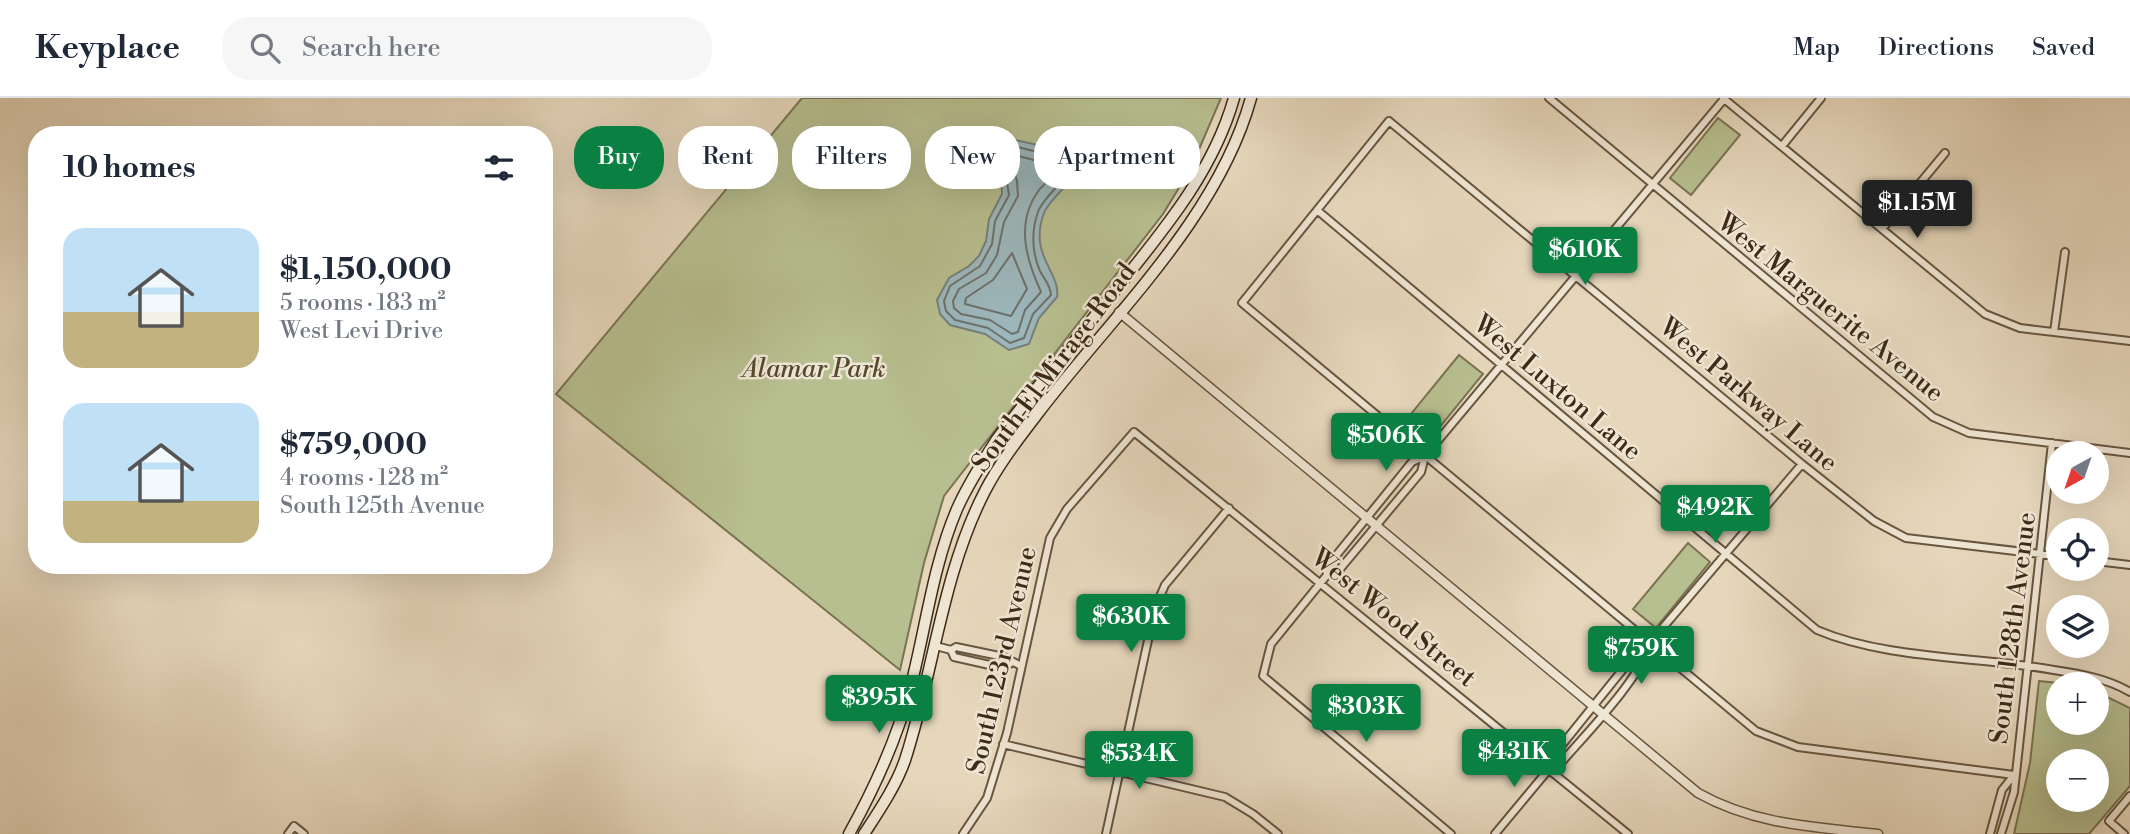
<!DOCTYPE html>
<html lang="en">
<head>
<meta charset="utf-8">
<style>
  :root { --surface:#fff; --page:#f6f6f7; --text:#1f2937; --muted:#747a83; --line:#e0e1e3; --accent:#0b8043 }
  body { margin:0; font-family:"Libre Bodoni",serif; background:var(--page); color:var(--text); height:100vh; display:flex; flex-direction:column; font-size:26px; white-space:nowrap }
  * { box-sizing:border-box; margin:0 }
  p { font-size:23px; color:var(--muted) }
  .icon { flex:none; width:38px; height:38px; fill:none; stroke:currentColor; stroke-width:2; stroke-linecap:round; stroke-linejoin:round }
  .map { position:relative; flex:1; overflow:hidden }
  .drawer { position:absolute; left:28px; top:28px; width:525px; height:448px; display:flex; flex-direction:column; background:var(--surface); border-radius:28px; box-shadow:0 7px 28px #0002 }
  .drawer>* { flex:none }
  .hud { position:absolute; left:574px; top:28px; width:665px; height:63px; display:flex; gap:14px }
  .needle { width:46px; rotate:220deg }
  .buttons { position:absolute; left:2046px; top:343px; display:grid; gap:14px }
  .buttons a { display:grid; place-items:center; width:63px; height:63px; border-radius:50%; background:var(--surface); box-shadow:0 7px 28px #0002; font-size:35px }
  .price { position:absolute; translate:-50% -60px; padding:0 16px; border-radius:7px; background:var(--accent); color:#fff; font-size:23px; line-height:46px; filter:drop-shadow(0 2px 4px #0008) }
  .price::after { content:''; position:absolute; left:50%; top:42px; width:21px; height:16px; margin-left:-10px; background:inherit; clip-path:polygon(0 0,100% 0,50% 100%) }
  .price.on { background:#222; color:#fff }
  ul { padding:0; list-style:none }
  li { display:flex; align-items:center; gap:21px; height:175px; padding:0 35px }
  li span { display:grid; place-items:center; flex:none; width:196px; height:140px; border-radius:21px; color:#555 }
  li>.icon { margin-inline-start:auto }
  span .icon { width:84px; height:84px; fill:#fffc; stroke-width:1 }
  li b { font-size:30px }
  h2 { display:flex; justify-content:space-between; align-items:center; height:84px; padding:0 35px; font-size:30px }
  .pill { padding:0 24px; border-radius:28px; background:var(--surface); box-shadow:0 7px 28px #0002; font-size:24px; line-height:63px }
  .pill.on { background:var(--accent); color:#fff }
  header { display:flex; align-items:center; gap:42px; box-sizing:border-box; height:98px; padding:0 35px; background:var(--surface); border-bottom:2px solid var(--line) }
  header strong { font-size:33px }
  nav { display:flex; gap:38px; margin-inline-start:auto; font-size:24px }
  .search { width:490px; height:63px; background:var(--page); display:flex; align-items:center; gap:18px; box-sizing:border-box; padding:0 24px; border-radius:28px; color:var(--muted); font-size:26px }
  .map>svg:first-child { display:block }
  .green { fill:#b7be8f; stroke:#7a7453; stroke-width:2; fill-rule:evenodd }
  .water { fill:#9cb7bc; stroke:#767f7a; stroke-width:2 }
  .lines { fill:none; stroke-linecap:round; stroke-linejoin:round }
  .shore { stroke:#6c716a; stroke-width:2 }
  .minor-casing { stroke:#675640; stroke-width:10 }
  .tertiary-casing { stroke:#675640; stroke-width:11 }
  .secondary-casing { stroke:#3d2b17; stroke-width:13 }
  .minor { stroke:#efe5d3; stroke-width:6 }
  .tertiary { stroke:#efe5d3; stroke-width:8 }
  .secondary { stroke:#efe5d3; stroke-width:10 }
  .labels { text-anchor:middle; stroke-width:5; stroke-linejoin:round; paint-order:stroke }
  .street-label { font-size:26px; fill:#3d2b17; stroke:#efe5d3 }
  .park-label { font-size:26px; font-style:italic; fill:#55482f; stroke:#efe5d3 }
</style>
</head>
<body>
<header>
<strong>Keyplace</strong>
<div class="search"><svg class="icon" aria-label="search" viewBox="0 0 24 24"><circle cx="10" cy="10" r="6"/><path d="M15 15l6 6"/></svg>Search here</div>
<nav><a>Map</a><a>Directions</a><a>Saved</a></nav>
</header>
<div class="map">
<svg width="2130" height="736" viewBox="0 0 2130 736">
  <rect width="100%" height="100%" fill="#e6d7bc"/>
  <filter id="stains"><feTurbulence type="fractalNoise" baseFrequency=".00286" numOctaves="4"/><feColorMatrix values="0 0 0 0 .2 0 0 0 0 .09 0 0 0 0 .02 0 0 0 .5 -.17"/></filter>
  <radialGradient id="worn" r=".72"><stop offset=".6" stop-color="#630" stop-opacity="0"/><stop offset="1" stop-color="#630" stop-opacity=".3"/></radialGradient>
  <path class="green" d="M 802,0 L 1221,0 L 1191,70 L 1163,116 L 944,398 L 924,465 L 900,572 L 556,296 Z
    M 1718,20 L 1740,37 L 1691,97 L 1670,80 Z
    M 1459,257 L 1483,276 L 1430,341 L 1406,322 Z
    M 1688,445 L 1710,464 L 1656,530 L 1633,511 Z
    M 2039,583 L 2068,586 L 2058,586 L 2058,625 L 2096,625 L 2097,594 L 2130,610 L 2130,688 L 2089,736 L 2014,736 L 2030,665 ZM 2058,663 L 2096,663 L 2096,702 L 2058,702 Z"/>
  <path class="water" d="M 1015,42 L 1038,47 L 1064,44 C 1109,62 1053,92 1044,115 C 1028,158 1061,174 1057,199 L 1039,220 L 1029,246 L 1009,252 L 985,236 L 950,227 L 940,216 L 937,202 L 949,180 L 969,168 L 979,158 L 986,143 L 989,121 L 1002,96 C 1003,72 981,54 1015,42 Z"/>
  <g class="lines">
    <path class="shore" d="M 1017,49 L 1038,54 L 1063,51 C 1093,65 1045,93 1038,114 C 1031,133 1032,155 1040,173 C 1044,181 1051,188 1051,197 L 1033,216 L 1024,240 L 1010,245 L 988,230 L 955,222 L 946,213 L 944,203 L 950,188 L 980,168 L 992,146 L 995,123 L 1009,97 L 1003,59 Z
      M 1018,58 L 1038,63 L 1062,60 L 1065,65 C 1060,75 1047,82 1039,92 C 1015,125 1026,161 1041,194 L 1025,212 L 1018,234 L 1012,236 L 990,222 L 961,216 L 954,210 L 953,203 L 959,191 L 986,175 L 997,157 L 1004,124 L 1018,98 L 1017,83 L 1011,63 Z
      M 1012,155 L 1027,191 L 1011,218 L 965,206 L 966,200 L 993,182 Z"/>
    <g class="minor-casing">
      <path id="minor" d="M 1549,0 L 1933,319 L 1969,335 L 2130,355
        M 1723,0 L 1985,216 L 2020,230 L 2130,243
        M 1782,48 L 1821,0
        M 1317,112 L 1817,532 C 1888,562 1977,558 2054,572 C 2080,576 2106,580 2130,594
        M 1882,131 L 1945,55
        M 2054,234 L 2065,154
        M 1425,358 L 1412,364 L 1326,470 L 1327,477 L 1271,546 L 1263,578 L 1451,736
        M 2096,463 L 2130,467
        M 1327,477 L 1335,477 L 1421,374 L 1425,358 L 1724,1
        M 936,548 L 951,552 L 954,559 L 1003,570 L 1011,565
        M 951,552 L 956,549 L 1004,559 L 1021,568
        M 1003,646 L 1225,699 L 1253,716 L 1278,736
        M 1555,664 L 1553,658 L 1636,555 L 1649,546 L 1802,366
        M 2014,677 L 1798,649 L 1756,633 L 1242,205 L 1389,23 L 1802,366 L 1874,423 L 1906,440 L 2058,458
        M 288,736 L 294,728 L 304,736
        M 963,736 L 987,700 L 1007,635 L 1050,440 L 1067,411 L 1134,334 L 1628,736
        M 1106,736 L 1155,510 L 1165,487 L 1229,410
        M 1495,736 L 1549,671 L 1555,664 L 1560,666 C 1584,638 1643,578 1649,546
        M 1990,736 L 2002,692 L 2014,677
        M 2001,736 L 2014,694 L 2052,345
        M 2124,736 L 2109,723 L 2130,698"/>
    </g>
    <g class="tertiary-casing">
      <path id="tertiary" d="M 1119,214 L 1698,695 C 1755,727 1815,729 1878,736"/>
    </g>
    <g class="secondary-casing">
      <path id="secondary" d="M 849,736 C 875,689 898,639 911,587 C 926,529 933,467 957,411 C 968,386 983,363 997,341 C 1035,291 1075,243 1114,194 C 1161,135 1213,75 1234,0
        M 864,736 C 879,713 896,688 905,662 C 934,573 942,476 985,393 C 1000,364 1020,339 1039,314 C 1113,217 1218,120 1251,0"/>
    </g>
    <use href="#minor" class="minor"/>
    <use href="#tertiary" class="tertiary"/>
    <use href="#secondary" class="secondary"/>
  </g>
  <g class="labels">
    <g class="street-label">
      <text transform="translate(1831 209) rotate(39)" y="9">West Marguerite Avenue</text>
      <text transform="translate(1053 269) rotate(-53)" y="9">South El Mirage Road</text>
      <text transform="translate(1558 289) rotate(40)" y="9">West Luxton Lane</text>
      <text transform="translate(1749 296) rotate(40)" y="9">West Parkway Lane</text>
      <text transform="translate(1394 519) rotate(39)" y="9">West Wood Street</text>
      <text transform="translate(2012 530) rotate(-83)" y="9">South 128th Avenue</text>
      <text transform="translate(1001 562) rotate(-77)" y="9">South 123rd Avenue</text>
    </g>
    <g class="park-label">
      <text x="814" y="279">Alamar Park</text>
    </g>
  </g>
  <rect width="100%" height="100%" filter="url(#stains)"/>
  <rect width="100%" height="100%" fill="url(#worn)"/>
</svg>
<div class="buttons">
<a><svg class="needle" viewBox="-14 -14 28 28"><path d="M0-13l5 13h-10z" fill="#e53935"/><path d="M0 13l5-13h-10z" fill="#747a83"/></svg></a>
<a><svg class="icon" aria-label="locate" viewBox="0 0 24 24"><circle cx="12" cy="12" r="6"/><path d="M12 2v4M12 18v4M2 12h4M18 12h4"/></svg></a>
<a><svg class="icon" aria-label="layers" viewBox="0 0 24 24"><path d="M12 4l9 5-9 5-9-5zM3 14l9 5 9-5"/></svg></a>
<a>+</a>
<a>−</a>
</div>
<b class="price on" style="left:1917px;top:142px">$1.15M</b>
<b class="price" style="left:1585px;top:189px">$610K</b>
<b class="price" style="left:1386px;top:375px">$506K</b>
<b class="price" style="left:1715px;top:447px">$492K</b>
<b class="price" style="left:1131px;top:556px">$630K</b>
<b class="price" style="left:1641px;top:588px">$759K</b>
<b class="price" style="left:879px;top:637px">$395K</b>
<b class="price" style="left:1366px;top:646px">$303K</b>
<b class="price" style="left:1514px;top:691px">$431K</b>
<b class="price" style="left:1139px;top:693px">$534K</b>
<div class="hud">
<a class="pill on">Buy</a>
<a class="pill">Rent</a>
<a class="pill">Filters</a>
<a class="pill">New</a>
<a class="pill">Apartment</a>
</div>
<section class="drawer">
<h2>10 homes<svg class="icon" aria-label="filters" viewBox="0 0 24 24"><path d="M4 7h16M4 17h16"/><circle cx="9" cy="7" r="2"/><circle cx="15" cy="17" r="2"/></svg></h2>
<ul>
<li><span style="background:linear-gradient(#bfe0f5 60%,#c2b280 0)"><svg class="icon" aria-label="home" viewBox="0 0 24 24"><path d="M3 11l9-7 9 7M6 9v11h12V9"/></svg></span><div><b>$1,150,000</b><p>5 rooms · 183 m²</p><p>West Levi Drive</p></div></li>
<li><span style="background:linear-gradient(#bfe0f5 70%,#c2b280 0)"><svg class="icon" aria-label="home" viewBox="0 0 24 24"><path d="M3 11l9-7 9 7M6 9v11h12V9"/></svg></span><div><b>$759,000</b><p>4 rooms · 128 m²</p><p>South 125th Avenue</p></div></li>
</ul>
</section>
</div>
</body>
</html>
